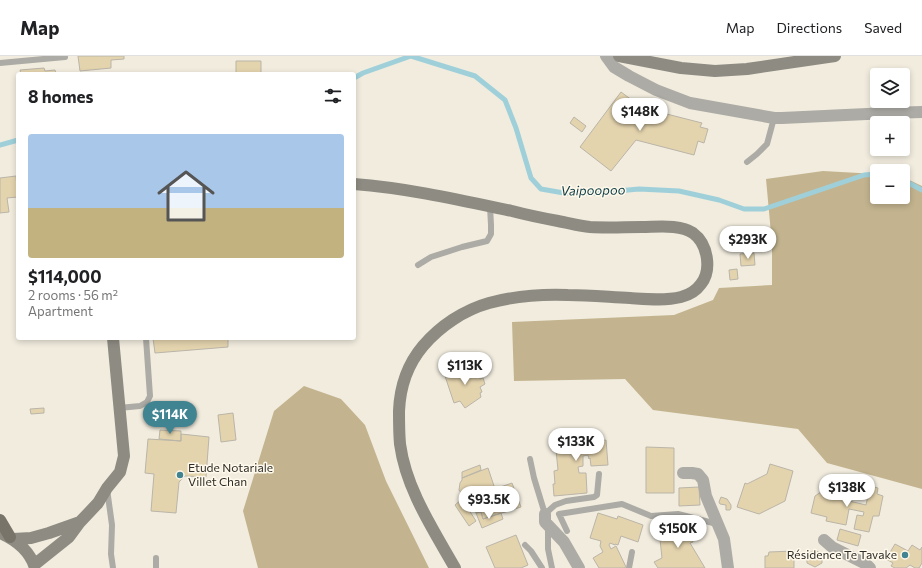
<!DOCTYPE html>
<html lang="en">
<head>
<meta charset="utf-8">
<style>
  :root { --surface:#fff; --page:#f2f2f2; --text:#202124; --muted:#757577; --line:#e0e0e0; --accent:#408492 }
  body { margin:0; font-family:Commissioner,sans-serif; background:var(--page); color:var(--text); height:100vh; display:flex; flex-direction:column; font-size:15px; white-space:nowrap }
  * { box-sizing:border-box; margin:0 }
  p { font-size:13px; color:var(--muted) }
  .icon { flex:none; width:22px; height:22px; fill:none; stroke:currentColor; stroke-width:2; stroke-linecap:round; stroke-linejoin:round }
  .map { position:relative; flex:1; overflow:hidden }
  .sheet { position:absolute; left:16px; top:16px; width:340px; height:268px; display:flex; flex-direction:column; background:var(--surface); border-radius:4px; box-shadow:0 2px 6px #0003 }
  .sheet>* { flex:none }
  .buttons { position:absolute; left:870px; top:12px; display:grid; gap:8px }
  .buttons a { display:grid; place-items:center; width:40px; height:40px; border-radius:4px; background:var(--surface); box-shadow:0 2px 6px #0003; font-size:20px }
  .price { position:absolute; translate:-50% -34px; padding:0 9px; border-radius:14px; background:#fff; color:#222; font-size:13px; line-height:26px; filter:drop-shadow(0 1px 2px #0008) }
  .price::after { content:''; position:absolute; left:50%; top:24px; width:12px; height:9px; margin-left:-6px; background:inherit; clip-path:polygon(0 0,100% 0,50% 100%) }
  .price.on { background:var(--accent); color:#fff }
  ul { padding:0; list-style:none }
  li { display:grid; align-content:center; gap:8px; height:212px; padding:0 12px }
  li span { display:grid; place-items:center; height:124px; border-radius:4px; color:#555 }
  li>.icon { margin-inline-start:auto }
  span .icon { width:72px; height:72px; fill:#fffc; stroke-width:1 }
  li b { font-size:17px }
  h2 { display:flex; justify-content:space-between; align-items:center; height:48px; padding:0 12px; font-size:17px }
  header { display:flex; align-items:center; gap:24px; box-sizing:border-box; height:56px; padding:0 20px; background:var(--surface); border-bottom:1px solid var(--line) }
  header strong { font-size:19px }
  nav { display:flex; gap:22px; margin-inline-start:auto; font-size:14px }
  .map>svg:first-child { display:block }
  .forest { fill:#c3b48f }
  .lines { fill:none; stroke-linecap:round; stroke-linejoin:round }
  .stream { stroke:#9fd0da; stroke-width:5 }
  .building { fill:#e4d4ae; stroke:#bab5a8 }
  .lane { stroke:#adaba5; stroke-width:6 }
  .street { stroke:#adaba5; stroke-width:12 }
  .secondary { stroke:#8e8b83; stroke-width:12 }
  .primary { stroke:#79746a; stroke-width:12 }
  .poi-dot { fill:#408492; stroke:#fff9ec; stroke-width:1.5 }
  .labels { text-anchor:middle; stroke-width:3; stroke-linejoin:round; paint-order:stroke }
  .poi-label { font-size:12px; fill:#2e2c27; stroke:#fff9ec; text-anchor:start }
  .water-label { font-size:13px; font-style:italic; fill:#0e3c44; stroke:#fff9ec }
</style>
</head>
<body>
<header>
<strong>Map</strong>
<nav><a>Map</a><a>Directions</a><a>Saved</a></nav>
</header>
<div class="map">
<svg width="922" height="512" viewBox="0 0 922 512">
  <rect width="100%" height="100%" fill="#f1ecde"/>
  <path class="forest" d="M 823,115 L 877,118 L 877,141 L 903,141 L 903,121 L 922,130 L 922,433 L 827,407 L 798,373 L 653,354 L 625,323 L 514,325 L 512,266 L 674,259 L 713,244 L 719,232 L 772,229 L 772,188 L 766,123 Z
    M 304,330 L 341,343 L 365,369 L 386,425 L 429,512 L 258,512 L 243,455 L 274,355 Z"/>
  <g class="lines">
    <path class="stream" d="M 354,22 L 363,17 L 411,0 L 475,20 L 505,44 L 516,72 L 531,122 L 541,133 L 564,137 L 596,137 L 639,133 L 679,135 L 719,144 L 744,153 L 764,153 L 864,119 L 877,118
      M 0,89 L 18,84
      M 903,124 L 922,134"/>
  </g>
  <path class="building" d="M 78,0 L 124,0 L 124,3 L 111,4 L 111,12 L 80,15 Z
    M 236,5 L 261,5 L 261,18 L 236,18 Z
    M 44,12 L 45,15 L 55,14 L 56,18 L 21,18 L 20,14 Z
    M 621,36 L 652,59 L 655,55 L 702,67 L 700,71 L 708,73 L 704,87 L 698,85 L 694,99 L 636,84 L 611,115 L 580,91 Z
    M 574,61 L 586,70 L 582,76 L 570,67 Z
    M 16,120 L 18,141 L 7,142 L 9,156 L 0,157 L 0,122 Z
    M 754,197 L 755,209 L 741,210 L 740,198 Z
    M 737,213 L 738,223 L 730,224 L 729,214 Z
    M 153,282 L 228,282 L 228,291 L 155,297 Z
    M 469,311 L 470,315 L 476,313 L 480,323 L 483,322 L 485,328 L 480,331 L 482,336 L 480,337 L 481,341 L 465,352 L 460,345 L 454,347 L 445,320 Z
    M 44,352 L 44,357 L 31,358 L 30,353 Z
    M 233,357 L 236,384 L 221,386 L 218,359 Z
    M 160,374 L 181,375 L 181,385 L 159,383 Z
    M 181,378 L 209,381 L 206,421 L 185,420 L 179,426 L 176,457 L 151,455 L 154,418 L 145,417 L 148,383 L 181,385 Z
    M 582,379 L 582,381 L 600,379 L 601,385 L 606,384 L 608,409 L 591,410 L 590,402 L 589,403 L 588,399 L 583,400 L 583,410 L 578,411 L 579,417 L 586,417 L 587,437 L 554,440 L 553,428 L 555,428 L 554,415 L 558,414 L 556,394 L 553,394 L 552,381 Z
    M 646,391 L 674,392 L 674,437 L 646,437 Z
    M 770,408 L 793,415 L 785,445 L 759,458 L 737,451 L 745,427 L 747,428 L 767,418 Z
    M 480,409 L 481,414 L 462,422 L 462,416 Z
    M 488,412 L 495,433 L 512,427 L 521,451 L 483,463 L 481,456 L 476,457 L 471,444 L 465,442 L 459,434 L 460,427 L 462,424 L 462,422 Z
    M 870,430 L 878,432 L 877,438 L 883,440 L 879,460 L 873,460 L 869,476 L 854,473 L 857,459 L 863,460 L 864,456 L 849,453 L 846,469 L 826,465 L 827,461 L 811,457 L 815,440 L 827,432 L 836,434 L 839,438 L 850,440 L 849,445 L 866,449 Z
    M 699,431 L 700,449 L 679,450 L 679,432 Z
    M 721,441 L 727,443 L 731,449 L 731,452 L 730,454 L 726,454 L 726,449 L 720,448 L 719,446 Z
    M 462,443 L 476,465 L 469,470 L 455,449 Z
    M 481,456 L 483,463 L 501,457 L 503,463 L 482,472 L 476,457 Z
    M 598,457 L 617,463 L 618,460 L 643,469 L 638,486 L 621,480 L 618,489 L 615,488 L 615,489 L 610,487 L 609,489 L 611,493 L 616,490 L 626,511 L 624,512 L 599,512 L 593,502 L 603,496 L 600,490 L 601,485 L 590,482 Z
    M 692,469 L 693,486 L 690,487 L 705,512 L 658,512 L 654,506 L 662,502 L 659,474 Z
    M 840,473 L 861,479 L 858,490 L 837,484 Z
    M 516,479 L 528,509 L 521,512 L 495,512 L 486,491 Z
    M 895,488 L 908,495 L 912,489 L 920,494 L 922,491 L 922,507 L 919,512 L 915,512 L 910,509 L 906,512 L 895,512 L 891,510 L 893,507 L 886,503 Z
    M 815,494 L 822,498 L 822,507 L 815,511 L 807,507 L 807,498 Z
    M 794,495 L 794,512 L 765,512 L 765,500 L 768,500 L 769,496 Z"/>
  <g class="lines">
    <path class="lane" d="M 0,7 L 65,1
      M 747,106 L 757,98 L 767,88 L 774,62
      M 418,209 L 431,201 L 462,191 L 487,185 L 491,178 L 491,169 L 490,151
      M 119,352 L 140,350 L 147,346 L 150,340 L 146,282
      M 530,403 L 534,422 L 545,458 L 555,449 L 566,445 L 594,441 L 597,439 L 599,418
      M 107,433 L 112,469 L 111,498 L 113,512
      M 548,470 L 548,493 L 552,512
      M 567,475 L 559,458 L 622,448 L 651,460 L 678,458 L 717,468
      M 525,489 L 531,495 L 542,512
      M 156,502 L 156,512
      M 629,512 L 632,496"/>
    <path class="street" d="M 606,0 L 614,11 L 629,20 L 656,34 L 690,47 L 774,62 L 782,62 L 888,57 L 922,56
      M 683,417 L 692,417 L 698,418 L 703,424 L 706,440 L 724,483 L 728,512
      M 545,458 L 545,466 L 564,486 L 579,512
      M 824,484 L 832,491 L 866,508 L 870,512"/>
    <path class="secondary" d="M 619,0 L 681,12 L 715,15 L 747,13 L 835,0
      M 354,128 C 407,132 460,144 512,155 C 527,159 542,162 558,165 C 569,167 579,170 590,171 C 608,172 625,171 642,171 C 657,171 680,168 693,177 C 708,188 712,214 701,228 C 696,235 689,239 681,241 C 665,245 646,243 630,242 C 609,241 589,239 568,239 C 542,238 515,240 489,247 C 464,254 440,270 423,290 C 407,309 400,330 399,355 C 399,366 399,377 400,388 C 406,433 433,473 455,512
      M 0,477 C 16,484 30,495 35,512
      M 13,483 L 31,482 L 49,477 L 80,466
      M 34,509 L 69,481 L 80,466 L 98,447 L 107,432 L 120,416 L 124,400 L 113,282"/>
    <path class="primary" d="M 0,464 L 10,481"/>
  </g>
  <g class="poi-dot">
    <circle cx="180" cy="419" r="4"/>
    <circle cx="905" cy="499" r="4"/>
  </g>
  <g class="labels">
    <g class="poi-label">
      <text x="188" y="416">Etude Notariale<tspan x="188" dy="14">Villet Chan</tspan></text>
      <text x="897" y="503" text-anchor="end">Résidence Te Tavake</text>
    </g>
    <g class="water-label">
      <text transform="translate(593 134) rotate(-1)" y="5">Vaipoopoo</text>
    </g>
  </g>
</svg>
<div class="buttons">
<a><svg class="icon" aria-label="layers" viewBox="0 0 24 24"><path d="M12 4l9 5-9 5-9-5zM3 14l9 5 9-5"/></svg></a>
<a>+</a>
<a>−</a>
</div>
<b class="price" style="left:640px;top:76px">$148K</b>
<b class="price" style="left:748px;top:204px">$293K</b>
<b class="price" style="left:465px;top:330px">$113K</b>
<b class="price on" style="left:170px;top:379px">$114K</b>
<b class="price" style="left:576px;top:406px">$133K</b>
<b class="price" style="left:847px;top:452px">$138K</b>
<b class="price" style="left:489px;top:464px">$93.5K</b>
<b class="price" style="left:678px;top:493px">$150K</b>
<section class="sheet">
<h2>8 homes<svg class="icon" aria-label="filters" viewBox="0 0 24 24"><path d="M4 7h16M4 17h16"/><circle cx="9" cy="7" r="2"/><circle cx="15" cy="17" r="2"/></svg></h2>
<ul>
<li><span style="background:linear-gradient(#a9c7e8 60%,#c2b280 0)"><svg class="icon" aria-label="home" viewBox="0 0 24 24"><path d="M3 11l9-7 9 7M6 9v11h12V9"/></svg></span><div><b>$114,000</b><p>2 rooms · 56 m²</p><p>Apartment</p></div></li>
</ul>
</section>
</div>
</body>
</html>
